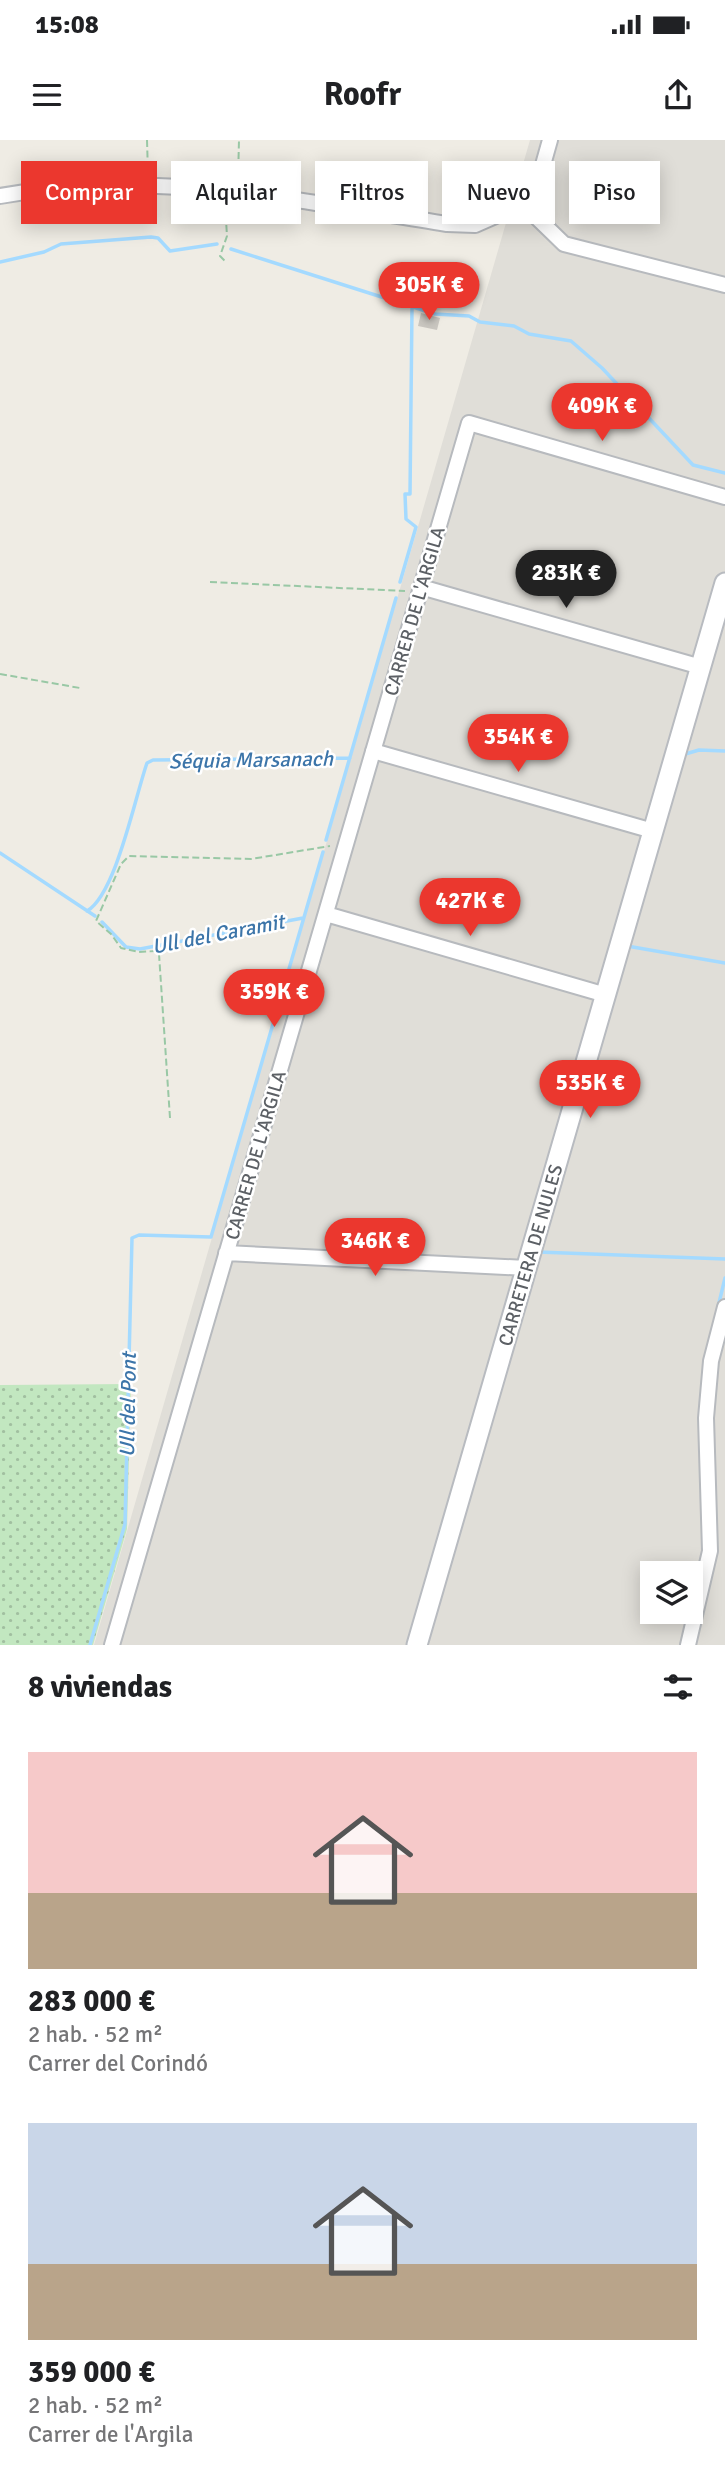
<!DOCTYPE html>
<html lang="es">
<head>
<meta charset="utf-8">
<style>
  :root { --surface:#fff; --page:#f6f6f6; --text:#202124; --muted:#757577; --accent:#eb372e }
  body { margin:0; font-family:Signika,sans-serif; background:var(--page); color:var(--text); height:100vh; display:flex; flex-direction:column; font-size:26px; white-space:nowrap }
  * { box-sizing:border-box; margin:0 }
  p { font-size:23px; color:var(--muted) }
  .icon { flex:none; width:38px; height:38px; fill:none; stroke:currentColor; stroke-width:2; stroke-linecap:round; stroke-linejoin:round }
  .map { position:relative; height:1505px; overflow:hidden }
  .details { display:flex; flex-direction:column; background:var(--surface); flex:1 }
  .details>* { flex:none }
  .banner { position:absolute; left:21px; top:21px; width:684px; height:63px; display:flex; gap:14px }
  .tools { position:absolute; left:640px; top:1421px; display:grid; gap:14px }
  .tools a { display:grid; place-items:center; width:63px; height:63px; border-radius:0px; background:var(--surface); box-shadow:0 4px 18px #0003; font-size:35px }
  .price { position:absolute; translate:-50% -60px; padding:0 16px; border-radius:24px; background:var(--accent); color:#fff; font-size:23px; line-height:46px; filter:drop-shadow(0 2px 4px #0008) }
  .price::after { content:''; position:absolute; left:50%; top:42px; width:21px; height:16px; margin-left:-10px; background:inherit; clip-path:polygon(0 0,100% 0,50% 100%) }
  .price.active { background:#222; color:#fff }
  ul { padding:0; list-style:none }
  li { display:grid; align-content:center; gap:14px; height:371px; padding:0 28px }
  li span { display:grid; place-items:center; height:217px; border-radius:0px; color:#555 }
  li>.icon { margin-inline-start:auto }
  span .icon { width:126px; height:126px; fill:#fffc; stroke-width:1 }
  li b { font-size:30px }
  h2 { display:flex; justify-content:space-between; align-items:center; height:84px; padding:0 28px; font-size:30px }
  .pill { padding:0 24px; border-radius:0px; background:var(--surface); box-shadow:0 4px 18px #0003; font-size:24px; line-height:63px }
  .pill.active { background:var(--accent); color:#fff }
  .status { display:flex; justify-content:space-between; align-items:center; height:49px; padding:0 35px; background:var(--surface); direction:ltr }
  .status svg { height:19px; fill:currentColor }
  header { display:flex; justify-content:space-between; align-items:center; height:91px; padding:0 28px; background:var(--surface); font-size:32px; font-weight:800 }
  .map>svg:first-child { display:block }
  .industrial { fill:#e0ded8; fill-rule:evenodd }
  .grass { fill:url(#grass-dots) }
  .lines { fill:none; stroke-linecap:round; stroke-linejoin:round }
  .stream { stroke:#a4daff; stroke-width:3.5 }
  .building { fill:#cac7c1 }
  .street-casing { stroke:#b7babe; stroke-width:18 }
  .secondary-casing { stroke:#b8bbc0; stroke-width:23 }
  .path { stroke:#99c8a5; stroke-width:2; stroke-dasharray:7 3.5; stroke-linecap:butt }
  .street { stroke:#fff; stroke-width:14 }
  .secondary { stroke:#fff; stroke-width:19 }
  .labels { text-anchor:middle; stroke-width:5; stroke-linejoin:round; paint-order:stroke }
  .street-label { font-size:19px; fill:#5c6065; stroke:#fff }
  .water-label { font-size:21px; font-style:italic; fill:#3c75a9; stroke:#fff }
</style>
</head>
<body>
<div class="status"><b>15:08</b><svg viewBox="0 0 49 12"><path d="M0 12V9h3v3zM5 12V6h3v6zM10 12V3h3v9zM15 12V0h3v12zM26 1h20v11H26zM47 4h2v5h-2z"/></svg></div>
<header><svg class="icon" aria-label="menu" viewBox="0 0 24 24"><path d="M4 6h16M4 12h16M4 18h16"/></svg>Roofr<svg class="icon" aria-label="share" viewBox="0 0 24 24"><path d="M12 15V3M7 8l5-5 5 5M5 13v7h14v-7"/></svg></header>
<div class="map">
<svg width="725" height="1505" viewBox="0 0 725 1505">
  <defs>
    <pattern id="grass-dots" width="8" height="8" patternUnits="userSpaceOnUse" patternTransform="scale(1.75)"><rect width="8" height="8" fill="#c2e7c0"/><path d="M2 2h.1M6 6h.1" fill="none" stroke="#a1bfa0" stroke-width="1.8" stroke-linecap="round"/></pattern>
  </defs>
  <rect width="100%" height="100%" fill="#efece4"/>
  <path class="industrial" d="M 530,0 L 725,0 L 725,1505 L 94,1505 ZM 653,1433 L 691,1433 L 691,1472 L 653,1472 Z"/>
  <path class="grass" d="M 131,1244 L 127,1389 L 93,1505 L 0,1505 L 0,1245 Z"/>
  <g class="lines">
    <path class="stream" d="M 231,109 L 435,174 L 469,176 L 480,182 L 514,186 L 529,194 L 571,201 L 602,228 L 693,325 L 725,333
      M 0,122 L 44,112 L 61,104 L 151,97 L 158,98 L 170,111 L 217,104
      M 400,442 L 416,387 L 406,379 L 405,354 L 410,354 L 412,168
      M 682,615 L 699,610 L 725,611
      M 326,700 L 396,458
      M 0,713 L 95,776
      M 87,771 C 116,754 135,657 147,623 L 153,620 L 350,618
      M 102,782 L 126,807 L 140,809 L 303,778
      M 627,806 L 725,823
      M 538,1112 L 725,1119
      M 718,1167 L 725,1138
      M 90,1505 L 125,1384 L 132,1098 L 139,1095 L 211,1097 L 323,712"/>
  </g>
  <path class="building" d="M 421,173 L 440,178 L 437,190 L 418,186 Z"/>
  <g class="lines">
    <g class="street-casing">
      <path id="street" d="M 0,56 C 151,28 298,61 447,84 L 475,85 L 509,70 L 530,71 L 564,104 L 725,145
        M 530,71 L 550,0
        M 421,447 L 701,527
        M 373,611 L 653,691
        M 326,774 L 606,855
        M 226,1113 L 526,1128
        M 112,1505 L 469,283 L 725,357
        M 688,1505 L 710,1411 L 706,1278 L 711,1221 L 725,1167"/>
    </g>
    <g class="secondary-casing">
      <path id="secondary" d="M 417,1505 L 725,443"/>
    </g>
    <path class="path" d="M 147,0 L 148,34
      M 238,40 L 239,0
      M 225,64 L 227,96 L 220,116 L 226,122
      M 210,442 L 405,451
      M 0,534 L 80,548
      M 170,978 L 159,814 L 156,811 L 139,812 L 121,808 L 111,794 L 96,781 L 121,724 L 129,716 L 251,719 L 330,706"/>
    <use href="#street" class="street"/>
    <use href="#secondary" class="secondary"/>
  </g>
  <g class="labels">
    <g class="street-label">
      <text transform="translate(414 471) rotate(-74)" y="7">CARRER DE L'ARGILA</text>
      <text transform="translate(255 1015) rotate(-74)" y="7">CARRER DE L'ARGILA</text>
      <text transform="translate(530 1115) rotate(-74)" y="7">CARRETERA DE NULES</text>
    </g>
    <g class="water-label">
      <text transform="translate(251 620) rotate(-1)" y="7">Séquia Marsanach</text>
      <text transform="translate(218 794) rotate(-11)" y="7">Ull del Caramit</text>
      <text transform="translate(128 1265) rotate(-89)" y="7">Ull del Pont</text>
    </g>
  </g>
</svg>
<div class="tools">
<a><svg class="icon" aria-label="layers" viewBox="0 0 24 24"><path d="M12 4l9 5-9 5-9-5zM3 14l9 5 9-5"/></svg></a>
</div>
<b class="price" style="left:429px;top:182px">305K €</b>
<b class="price" style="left:602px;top:303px">409K €</b>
<b class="price active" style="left:566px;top:470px">283K €</b>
<b class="price" style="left:518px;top:634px">354K €</b>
<b class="price" style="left:470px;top:798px">427K €</b>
<b class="price" style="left:274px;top:889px">359K €</b>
<b class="price" style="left:590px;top:980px">535K €</b>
<b class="price" style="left:375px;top:1138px">346K €</b>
<div class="banner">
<a class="pill active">Comprar</a>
<a class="pill">Alquilar</a>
<a class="pill">Filtros</a>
<a class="pill">Nuevo</a>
<a class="pill">Piso</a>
</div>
</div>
<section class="details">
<h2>8 viviendas<svg class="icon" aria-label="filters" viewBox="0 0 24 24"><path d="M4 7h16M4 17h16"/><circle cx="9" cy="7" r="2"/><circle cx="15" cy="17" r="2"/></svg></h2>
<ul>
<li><span style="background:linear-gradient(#f6c9c9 65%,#b9a48a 0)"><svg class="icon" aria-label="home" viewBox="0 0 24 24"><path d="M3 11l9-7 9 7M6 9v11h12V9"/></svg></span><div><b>283 000 €</b><p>2 hab. · 52 m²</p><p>Carrer del Corindó</p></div></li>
<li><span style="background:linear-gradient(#c9d6e8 65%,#b9a48a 0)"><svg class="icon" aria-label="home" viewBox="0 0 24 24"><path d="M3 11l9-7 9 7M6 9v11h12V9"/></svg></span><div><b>359 000 €</b><p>2 hab. · 52 m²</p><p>Carrer de l'Argila</p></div></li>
</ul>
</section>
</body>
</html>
